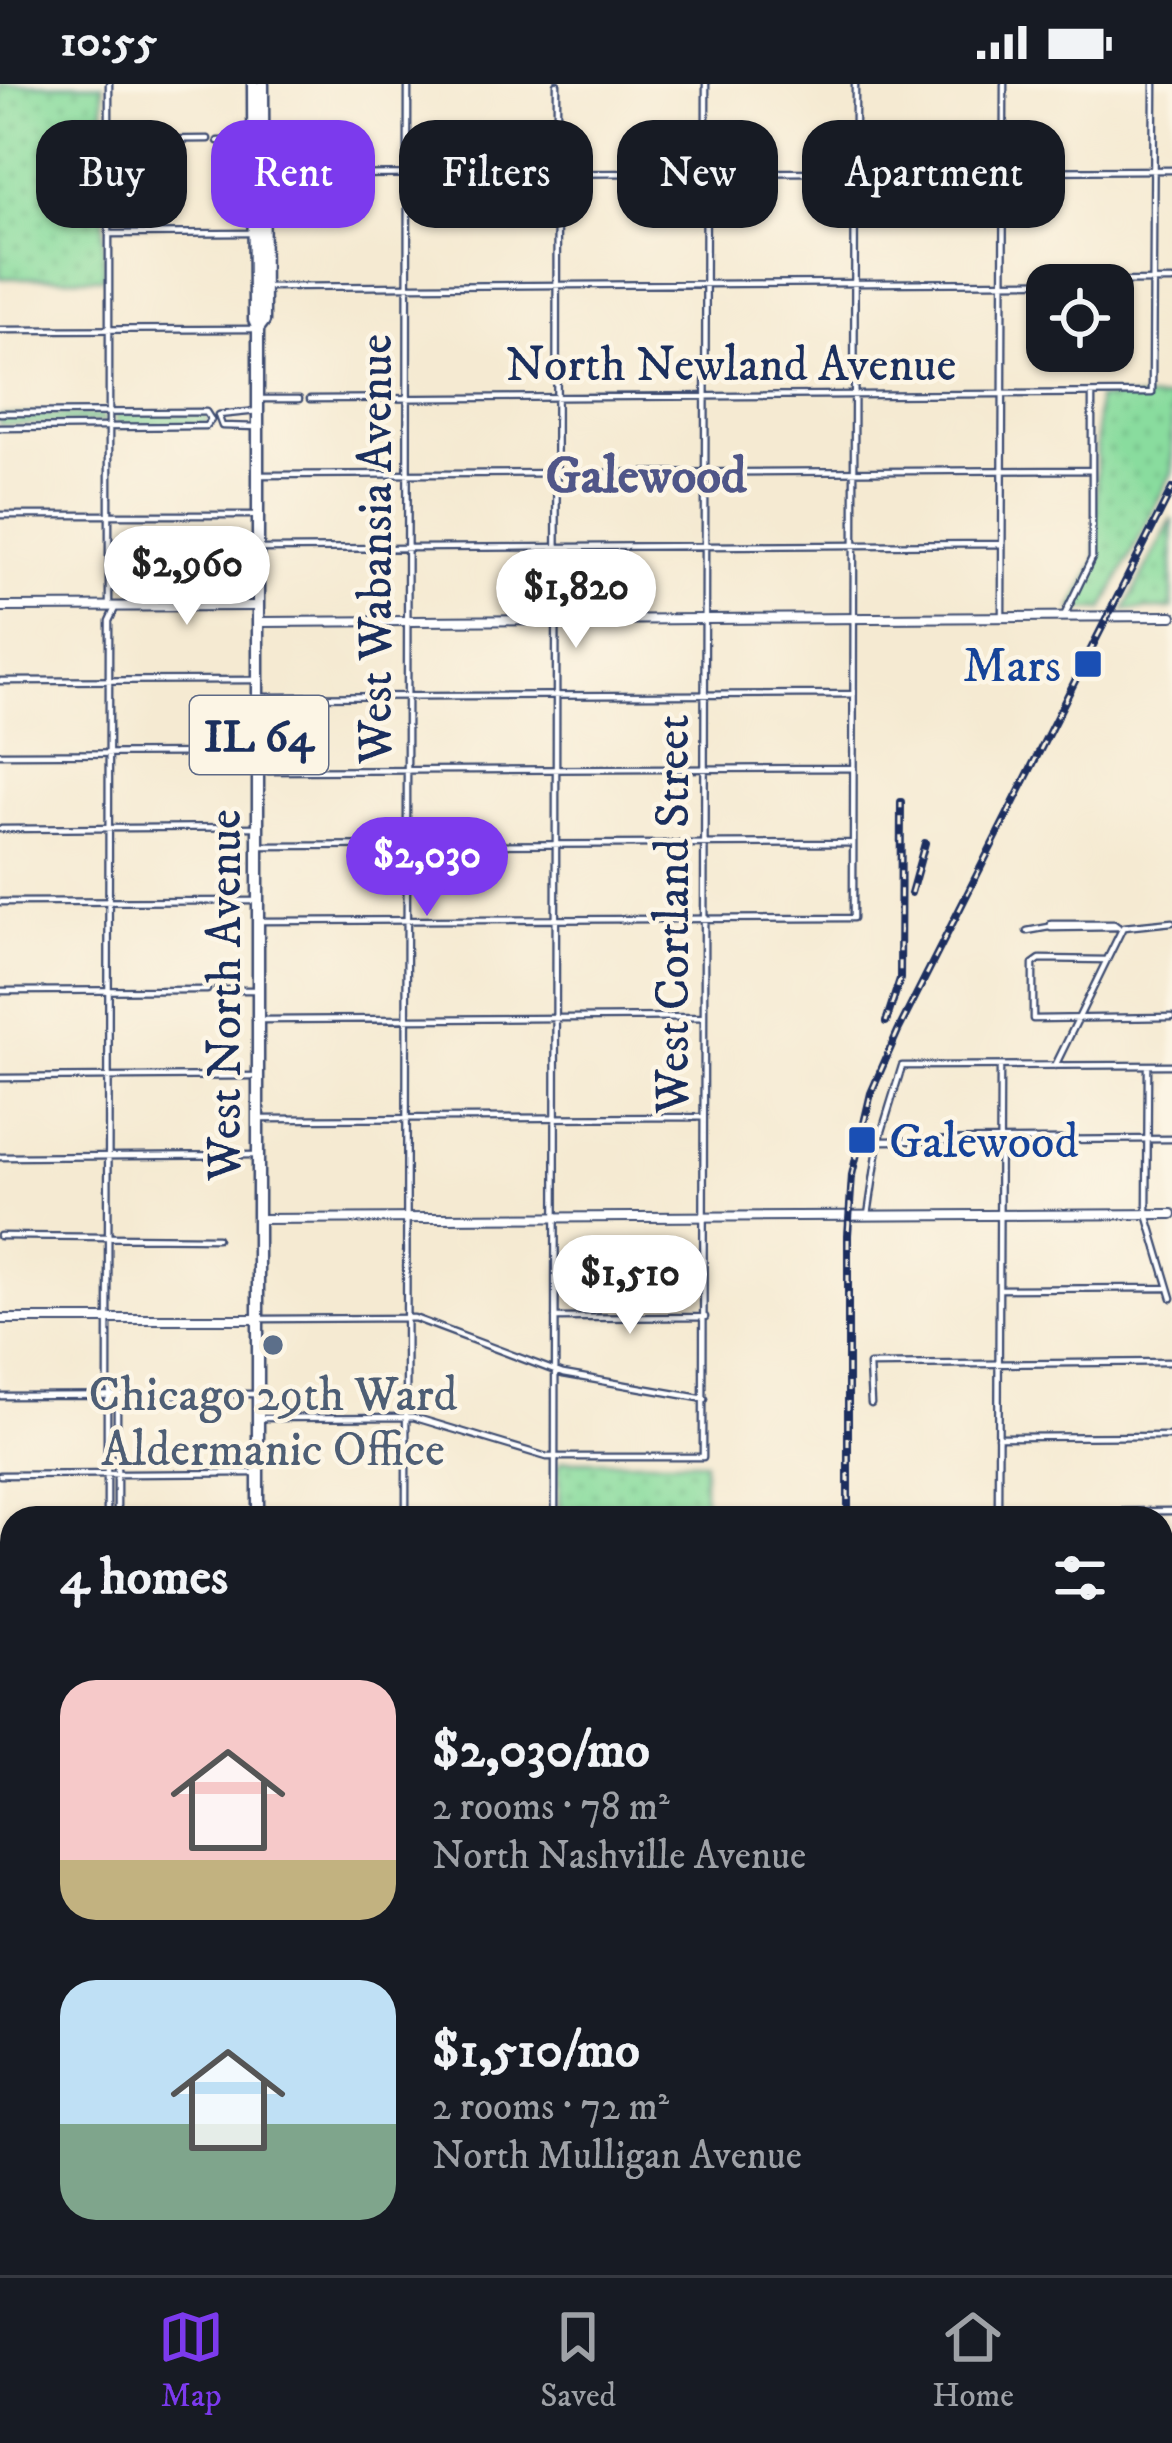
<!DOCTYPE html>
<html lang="en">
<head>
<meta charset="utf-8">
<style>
  :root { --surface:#171b24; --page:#242831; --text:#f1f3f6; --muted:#9ea1a6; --line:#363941; --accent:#7c3aed }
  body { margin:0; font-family:"IM FELL DW Pica",serif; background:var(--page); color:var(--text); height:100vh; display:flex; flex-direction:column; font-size:45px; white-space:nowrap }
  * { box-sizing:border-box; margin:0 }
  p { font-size:39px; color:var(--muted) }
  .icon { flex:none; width:66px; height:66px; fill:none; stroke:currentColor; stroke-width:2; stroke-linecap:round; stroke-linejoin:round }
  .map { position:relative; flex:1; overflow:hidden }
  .panel { position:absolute; left:0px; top:1422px; width:1173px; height:771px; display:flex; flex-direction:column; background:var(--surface); border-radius:36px 36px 0 0; box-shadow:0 3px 9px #0004 }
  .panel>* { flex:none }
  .top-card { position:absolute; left:36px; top:36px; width:1101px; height:108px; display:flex; gap:24px }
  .controls { position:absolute; left:1026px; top:180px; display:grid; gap:24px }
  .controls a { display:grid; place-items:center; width:108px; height:108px; border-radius:24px; background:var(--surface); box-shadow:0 3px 9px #0004; font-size:60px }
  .price { position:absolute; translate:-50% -102px; padding:0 27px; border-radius:42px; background:#fff; color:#222; font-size:39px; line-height:78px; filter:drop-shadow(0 3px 6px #0008) }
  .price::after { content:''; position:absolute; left:50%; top:72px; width:36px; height:27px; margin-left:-18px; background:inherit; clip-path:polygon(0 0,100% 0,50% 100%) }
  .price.selected { background:var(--accent); color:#fff }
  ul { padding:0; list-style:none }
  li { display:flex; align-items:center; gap:36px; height:300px; padding:0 60px }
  li span { display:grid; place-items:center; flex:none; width:336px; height:240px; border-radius:36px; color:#555 }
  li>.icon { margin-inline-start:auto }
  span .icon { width:144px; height:144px; fill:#fffc; stroke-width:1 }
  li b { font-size:51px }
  h2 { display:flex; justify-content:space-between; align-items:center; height:144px; padding:0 60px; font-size:51px }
  .tag { padding:0 42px; border-radius:36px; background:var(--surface); box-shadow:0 3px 9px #0004; font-size:42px; line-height:108px }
  .tag.selected { background:var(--accent); color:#fff }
  .status { display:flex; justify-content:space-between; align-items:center; height:84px; padding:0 60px; background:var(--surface); direction:ltr }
  .status svg { height:33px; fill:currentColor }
  .tabs { display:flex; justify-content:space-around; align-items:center; height:168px; border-top:3px solid var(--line); background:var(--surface); font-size:33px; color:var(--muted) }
  .tabs a { display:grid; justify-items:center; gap:6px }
  .tabs .selected { color:var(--accent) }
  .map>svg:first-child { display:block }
  .green { fill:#89dc9e; stroke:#52867e; stroke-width:3 }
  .park { fill:url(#park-dots); stroke:#52867e; stroke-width:3 }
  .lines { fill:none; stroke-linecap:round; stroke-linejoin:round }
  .minor-casing { stroke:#3c4b6f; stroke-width:9 }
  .tertiary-casing { stroke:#3c4b6f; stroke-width:12 }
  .secondary-casing { stroke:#3c4b6f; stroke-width:14 }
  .primary-casing { stroke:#3c4b6f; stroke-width:15 }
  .minor { stroke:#fff; stroke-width:4.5 }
  .tertiary { stroke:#fff; stroke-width:8 }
  .secondary { stroke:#fff; stroke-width:9 }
  .primary { stroke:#fff; stroke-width:10 }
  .rail-casing { stroke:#1b2f5e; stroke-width:8 }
  .rail { stroke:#fcf5e5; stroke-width:3; stroke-dasharray:9; stroke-linecap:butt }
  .transit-dot { fill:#1a4fb4; stroke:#fcf5e5; stroke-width:4.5 }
  .service-dot { fill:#5c6f8a; stroke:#fcf5e5; stroke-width:4.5 }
  .labels { text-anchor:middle; stroke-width:9; stroke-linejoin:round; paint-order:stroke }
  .shield { fill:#fcf5e5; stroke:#5e6a86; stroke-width:3 }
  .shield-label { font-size:45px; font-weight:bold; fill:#1b2f5e }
  .street-label { font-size:48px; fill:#1b2f5e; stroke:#fcf5e5 }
  .transit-label { font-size:48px; fill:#164399; stroke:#fcf5e5; text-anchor:end }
  .service-label { font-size:48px; fill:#4e5e75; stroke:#fcf5e5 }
  .neighbourhood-label { font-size:51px; font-weight:bold; fill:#505688; stroke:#fcf5e5 }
</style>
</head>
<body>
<div class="status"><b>10:55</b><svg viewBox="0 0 49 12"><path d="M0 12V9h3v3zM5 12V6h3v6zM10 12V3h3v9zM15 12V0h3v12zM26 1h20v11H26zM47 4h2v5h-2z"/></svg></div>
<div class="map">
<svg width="1172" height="2191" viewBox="0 0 1172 2191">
  <defs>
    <pattern id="park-dots" width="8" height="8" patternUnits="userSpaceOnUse" patternTransform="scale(3)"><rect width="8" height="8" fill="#89dc9e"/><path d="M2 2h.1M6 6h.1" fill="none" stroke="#76bd8a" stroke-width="1.8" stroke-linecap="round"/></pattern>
  </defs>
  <rect width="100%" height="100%" fill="#fcf5e5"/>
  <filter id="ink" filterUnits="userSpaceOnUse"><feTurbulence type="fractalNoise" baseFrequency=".00833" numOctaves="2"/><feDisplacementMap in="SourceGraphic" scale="24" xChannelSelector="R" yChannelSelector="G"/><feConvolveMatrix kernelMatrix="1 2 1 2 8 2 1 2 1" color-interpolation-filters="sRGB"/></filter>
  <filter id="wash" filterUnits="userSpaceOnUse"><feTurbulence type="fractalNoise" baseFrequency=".004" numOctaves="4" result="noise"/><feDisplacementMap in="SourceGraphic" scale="48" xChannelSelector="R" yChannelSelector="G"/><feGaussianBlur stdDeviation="2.7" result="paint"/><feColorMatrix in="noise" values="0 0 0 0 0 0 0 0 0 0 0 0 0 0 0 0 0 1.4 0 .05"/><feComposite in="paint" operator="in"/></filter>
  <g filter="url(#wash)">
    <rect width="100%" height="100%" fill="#f5ead2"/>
    <path class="green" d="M 115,330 L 206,330 L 209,337 L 205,340 L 116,340 Z
      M 0,331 L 102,331 L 105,338 L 0,341 Z"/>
    <path class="park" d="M 0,0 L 103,0 L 104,194 L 0,194 Z
      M 1097,314 L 1172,315 L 1172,388 L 1103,526 L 1072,525 L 1096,476 Z
      M 1172,434 L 1172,525 L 1125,526 L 1125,525 Z
      M 563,1377 L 704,1377 L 704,1434 L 559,1434 L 559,1380 Z"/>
  </g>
  <g filter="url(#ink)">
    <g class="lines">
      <g class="minor-casing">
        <path id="minor" d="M 109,56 L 208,55
          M 218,57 L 249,57
          M 266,91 L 299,91
          M 310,91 L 1172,86
          M 109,150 L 253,149
          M 266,203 L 1172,197
          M 0,246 L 258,245
          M 258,315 L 299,315
          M 310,315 L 1152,309 L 1154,0
          M 0,329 L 206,328 L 211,336
          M 258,343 L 222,342 L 218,331 L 258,327
          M 0,344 L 206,342 L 211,336
          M 258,391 L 1092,386
          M 0,431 L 258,431
          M 259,465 L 1002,460
          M 109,522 L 109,0
          M 116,522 L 109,537 L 109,558 L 108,1300 L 111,1311 L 117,1317 L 117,1434
          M 1064,532 L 1092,474 L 1092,310
          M 1002,533 L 1004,0
          M 0,597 L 258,596
          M 259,613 L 853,610
          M 0,670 L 258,669
          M 259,687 L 853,684
          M 0,745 L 258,743
          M 259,762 L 853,759
          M 0,818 L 258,817
          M 259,837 L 853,834 L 855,0
          M 1051,840 L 1114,840 L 1118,843 L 1051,844 Z
          M 1124,843 L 1172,838
          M 1027,847 L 1049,843
          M 1107,876 L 1040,875 L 1033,880 L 1033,935 L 1172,933
          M 217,906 L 253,906
          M 0,907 L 207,906
          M 259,936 L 704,933
          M 1055,982 L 1123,843
          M 1148,984 L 1147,1130 L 1172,1214
          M 0,994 L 258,992
          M 259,1035 L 703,1033
          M 879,1057 L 1172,1055
          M 0,1073 L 258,1071
          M 868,1131 L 879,1057 L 902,982 L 1172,981
          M 0,1152 L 217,1154
          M 999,1205 L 1166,1204
          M 555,1234 L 705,1233
          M 261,1235 L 414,1234 L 563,1290 L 705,1315
          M 216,1310 L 258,1310
          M 0,1312 L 210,1311
          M 871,1320 L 869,1281 L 1172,1278
          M 258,1334 L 413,1333 L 547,1373 L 703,1373 L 706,0
          M 998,1353 L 1172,1352
          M 0,1391 L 258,1389
          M 998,1428 L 1000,982
          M 260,1432 L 555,1431
          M 107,1434 L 107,1319 L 111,1311
          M 406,1434 L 408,0
          M 555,1434 L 557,0
          M 962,1434 L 962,1429 L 1172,1427
          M 0,1470 L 12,1470
          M 1161,1501 L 1172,1501
          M 0,1550 L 12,1550
          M 1161,1575 L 1172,1575
          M 0,1629 L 12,1629
          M 1161,1649 L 1172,1649
          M 0,1783 L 12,1783
          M 0,1857 L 12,1857
          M 1161,1872 L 1172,1872
          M 0,1930 L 12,1930
          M 1161,1946 L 1172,1946
          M 0,2005 L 12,2005
          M 1161,2020 L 1172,2020
          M 0,2078 L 12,2078
          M 1161,2094 L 1172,2094
          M 0,2152 L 12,2152
          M 1161,2169 L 1172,2168
          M 109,2181 L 109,2191
          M 716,2181 L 716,2191
          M 869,2181 L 869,2191
          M 1150,2181 L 1150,2191
          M 405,2191 L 405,2181
          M 524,2191 L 524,2181"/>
      </g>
      <g class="tertiary-casing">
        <path id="tertiary" d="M 0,523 L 258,522
          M 259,538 L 1172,532
          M 259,1135 L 1172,1130
          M 0,1235 L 258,1235
          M 0,1709 L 12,1709
          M 1161,1723 L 1172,1723"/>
      </g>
      <g class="secondary-casing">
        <path id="secondary" d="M 1161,1793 L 1172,1752
          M 1055,2191 L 1057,2181"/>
      </g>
      <g class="primary-casing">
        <path id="primary" d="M 253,0 L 254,236 L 258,245 L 258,1434
          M 258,245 L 264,237 L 263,0
          M 257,2181 L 257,2191"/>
      </g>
      <use href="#minor" class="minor"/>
      <use href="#tertiary" class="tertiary"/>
      <use href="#secondary" class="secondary"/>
      <use href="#primary" class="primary"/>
      <g class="rail-casing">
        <path id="rail" d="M 911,809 L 925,759
          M 886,938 L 900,895 L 901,718
          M 848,1434 L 848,1151 L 852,1091 L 871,1009 L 898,947 L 1172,405
          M 841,2191 L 841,2181"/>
      </g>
      <use href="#rail" class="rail"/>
    </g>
  </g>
  <g class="transit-dot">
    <rect x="1073" y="565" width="30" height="30" rx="6"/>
    <rect x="847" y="1041" width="30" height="30" rx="6"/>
  </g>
  <circle class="service-dot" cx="273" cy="1261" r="12"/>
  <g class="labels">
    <rect class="shield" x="190" y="612" width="138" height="78" rx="9"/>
    <g class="shield-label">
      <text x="259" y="667">IL 64</text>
    </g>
    <g class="street-label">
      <text x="731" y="296">North Newland Avenue</text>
      <text transform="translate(374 465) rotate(-90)" y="17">West Wabansia Avenue</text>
      <text transform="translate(671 830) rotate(-90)" y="17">West Cortland Street</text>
      <text transform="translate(223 911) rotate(-90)" y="17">West North Avenue</text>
    </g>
    <g class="transit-label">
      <text x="1061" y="597">Mars</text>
      <text x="889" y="1073" text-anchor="start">Galewood</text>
    </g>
    <g class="service-label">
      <text x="273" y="1326">Chicago 29th Ward<tspan x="273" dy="55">Aldermanic Office</tspan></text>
    </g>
    <g class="neighbourhood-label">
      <text x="646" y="408">Galewood</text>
    </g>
  </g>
</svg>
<div class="controls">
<a><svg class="icon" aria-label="locate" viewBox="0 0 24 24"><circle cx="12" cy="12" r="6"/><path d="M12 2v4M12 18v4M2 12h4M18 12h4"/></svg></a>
</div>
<b class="price" style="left:187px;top:544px">$2,960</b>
<b class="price" style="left:576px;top:567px">$1,820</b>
<b class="price selected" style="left:427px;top:835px">$2,030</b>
<b class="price" style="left:630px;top:1253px">$1,510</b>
<div class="top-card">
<a class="tag">Buy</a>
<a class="tag selected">Rent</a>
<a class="tag">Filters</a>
<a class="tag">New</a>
<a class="tag">Apartment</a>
</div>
<section class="panel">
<h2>4 homes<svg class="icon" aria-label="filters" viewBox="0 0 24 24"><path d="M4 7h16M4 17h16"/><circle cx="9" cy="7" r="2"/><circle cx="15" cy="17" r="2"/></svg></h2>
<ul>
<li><span style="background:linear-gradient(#f6c9c9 75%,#c2b280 0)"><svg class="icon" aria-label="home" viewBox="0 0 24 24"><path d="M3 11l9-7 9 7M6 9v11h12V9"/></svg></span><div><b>$2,030/mo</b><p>2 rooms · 78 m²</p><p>North Nashville Avenue</p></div></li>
<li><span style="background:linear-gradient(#bfe0f5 60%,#7fa58c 0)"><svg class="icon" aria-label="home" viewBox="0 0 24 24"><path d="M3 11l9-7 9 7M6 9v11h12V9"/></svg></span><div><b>$1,510/mo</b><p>2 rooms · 72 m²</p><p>North Mulligan Avenue</p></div></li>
</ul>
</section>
</div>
<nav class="tabs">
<a class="selected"><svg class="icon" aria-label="map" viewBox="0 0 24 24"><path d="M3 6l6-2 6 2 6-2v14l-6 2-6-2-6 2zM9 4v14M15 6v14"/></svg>Map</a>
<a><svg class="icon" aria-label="saved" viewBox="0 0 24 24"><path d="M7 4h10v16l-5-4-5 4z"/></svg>Saved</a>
<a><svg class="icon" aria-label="home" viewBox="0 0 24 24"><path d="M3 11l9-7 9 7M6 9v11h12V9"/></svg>Home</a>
</nav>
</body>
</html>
